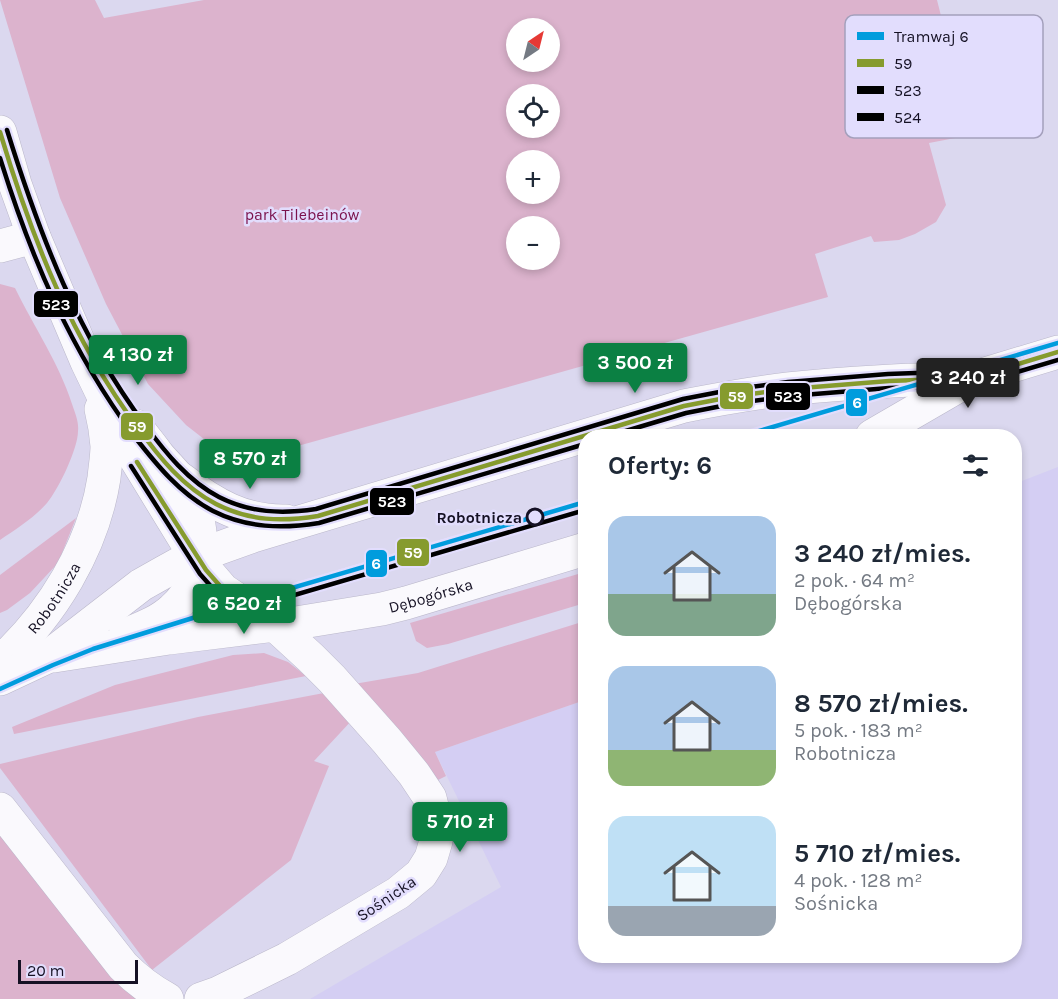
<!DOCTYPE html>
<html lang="pl">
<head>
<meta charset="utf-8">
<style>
  :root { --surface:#fff; --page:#f2f2f3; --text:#1f2937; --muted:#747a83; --accent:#0b8043 }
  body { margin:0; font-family:Karla,sans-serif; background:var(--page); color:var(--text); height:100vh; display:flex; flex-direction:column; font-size:22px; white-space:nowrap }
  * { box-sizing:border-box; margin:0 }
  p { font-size:20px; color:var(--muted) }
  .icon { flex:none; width:33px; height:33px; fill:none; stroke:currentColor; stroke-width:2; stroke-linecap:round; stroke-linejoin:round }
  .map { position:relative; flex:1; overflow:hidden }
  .drawer { position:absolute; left:578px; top:429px; width:444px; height:534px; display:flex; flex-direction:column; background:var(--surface); border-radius:24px; box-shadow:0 3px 9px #0003 }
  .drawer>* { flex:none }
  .needle { width:39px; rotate:35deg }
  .controls { position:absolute; left:506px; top:18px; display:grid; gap:12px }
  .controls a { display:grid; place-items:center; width:54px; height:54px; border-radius:50%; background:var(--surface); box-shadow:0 3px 9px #0003; font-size:30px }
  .scale { position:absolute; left:18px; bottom:15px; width:120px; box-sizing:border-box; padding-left:6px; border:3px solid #151124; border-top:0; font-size:16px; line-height:21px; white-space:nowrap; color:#151124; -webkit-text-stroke:4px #e2ddfd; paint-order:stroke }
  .price { position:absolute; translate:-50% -51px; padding:0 14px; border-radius:6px; background:var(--accent); color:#fff; font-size:20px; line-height:39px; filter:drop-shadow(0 2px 3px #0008) }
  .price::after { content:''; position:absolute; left:50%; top:36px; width:18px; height:14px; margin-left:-9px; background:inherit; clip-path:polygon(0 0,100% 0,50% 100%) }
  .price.current { background:#222; color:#fff }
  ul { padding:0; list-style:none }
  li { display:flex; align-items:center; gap:18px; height:150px; padding:0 30px }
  li span { display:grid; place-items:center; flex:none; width:168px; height:120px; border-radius:18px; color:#555 }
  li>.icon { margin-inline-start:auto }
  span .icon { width:72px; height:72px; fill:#fffc; stroke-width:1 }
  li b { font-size:26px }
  h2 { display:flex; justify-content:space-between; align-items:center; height:72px; padding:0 30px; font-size:26px }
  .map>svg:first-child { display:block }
  .built { fill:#d4cef3 }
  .green { fill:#dcb3cd; fill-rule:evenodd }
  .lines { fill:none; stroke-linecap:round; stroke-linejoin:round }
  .minor-casing { stroke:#bab7ca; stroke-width:34 }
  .minor { stroke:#faf9fd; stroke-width:33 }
  .bus-1-casing { stroke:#e2ddfd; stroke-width:9 }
  .bus-2-casing { stroke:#e2ddfd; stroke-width:9 }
  .bus-3-casing { stroke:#e2ddfd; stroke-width:9 }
  .bus-1 { stroke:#869b2e; stroke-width:4.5 }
  .bus-2 { stroke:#000; stroke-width:4.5 }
  .bus-3 { stroke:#000; stroke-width:4.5 }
  .tram-1-casing { stroke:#e2ddfd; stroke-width:9 }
  .tram-1 { stroke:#009cdd; stroke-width:4.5 }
  .stop-dot { fill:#e2ddfd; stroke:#151124; stroke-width:3 }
  .labels { text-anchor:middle; stroke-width:5; stroke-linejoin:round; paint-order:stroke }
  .park-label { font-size:16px; fill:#7b124d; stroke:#e2ddfd }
  .stop-label { font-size:16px; font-weight:bold; fill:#151124; stroke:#e2ddfd; text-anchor:end }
  .street-label { font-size:16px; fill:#151124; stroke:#e2ddfd }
  .key { fill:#e2ddfd; stroke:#a4a0bc; stroke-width:1.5 }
  .key-label { font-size:16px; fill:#151124 }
  .line-badge { stroke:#e2ddfd; stroke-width:2 }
  .badge-label { font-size:16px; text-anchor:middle; font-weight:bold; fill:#fff }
</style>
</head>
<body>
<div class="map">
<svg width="1058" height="999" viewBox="0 0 1058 999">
  <rect width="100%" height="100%" fill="#dbd8ef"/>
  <path class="built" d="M 1058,467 L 1058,999 L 310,999 L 501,887 L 435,752 L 585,700 L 585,956 L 1014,956 L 1014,484 Z"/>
  <path class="green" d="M 0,0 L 95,0 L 104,18 L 204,0 L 937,0 L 971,135 L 929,143 L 946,205 L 936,222 L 915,234 L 899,240 L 874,242 L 871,236 L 815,254 L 828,297 L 241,462 L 209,443 L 186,425 L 148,384 L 106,304 L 60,198 ZM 549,28 L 549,62 L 516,62 L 516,28 ZM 549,94 L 549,128 L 516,128 L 516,94 ZM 516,160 L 549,160 L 549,194 L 516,194 ZM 549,226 L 549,260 L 516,260 L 516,226 Z
    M 0,284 L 15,288 C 34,327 59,363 72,404 C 75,413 79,422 78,431 C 78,449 58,490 47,503 C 34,518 16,529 0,540 Z
    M 76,518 L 58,563 L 30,593 L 7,610 L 0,613 L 0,575 Z
    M 585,572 L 585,603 L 448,644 L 427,648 L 416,641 L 410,623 Z
    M 585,621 L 585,700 L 435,752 L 446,776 L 432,783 L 354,684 L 418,673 Z
    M 264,653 L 288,662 L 306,676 L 14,734 L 12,727 L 115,685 L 233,655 Z
    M 324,693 L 353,719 L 314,761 L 329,766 L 291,860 L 152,970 L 0,768 L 0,764 L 198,717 Z
    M 0,826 L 136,999 L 0,999 Z"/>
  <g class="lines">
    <g class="minor-casing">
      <g id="minor">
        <path d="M 0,132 L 15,184 L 34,237 L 87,362 L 126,443 L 198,561 L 223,590 L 275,625 L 311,658 L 332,679 L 387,741 L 414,774 L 430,798 L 435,818 L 436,841 L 431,858 L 421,874 L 398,893 L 287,959 L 218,993 L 201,999"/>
        <path d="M 0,246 L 34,237"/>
        <path d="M 872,436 L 972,378 L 1058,352"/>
        <path d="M 181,479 C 213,504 244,522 286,521"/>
        <path d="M 125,635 C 142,628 159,622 173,609 C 205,581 208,526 187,490 C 180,477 168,467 158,455 C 151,445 143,436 136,426"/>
        <path id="s1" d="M 54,656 L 169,638 L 275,625 L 290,624 L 382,609 L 406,603 L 585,549"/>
        <path id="s2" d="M 0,662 C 52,615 93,548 104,478 C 105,467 107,456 107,446 C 106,433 104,421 101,409"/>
        <path d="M 0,679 L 49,656 L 141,585 L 164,572 L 186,560 L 253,536 L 684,406 C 719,399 753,393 788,389 C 849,382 911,380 972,378"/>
        <path d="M 0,809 L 123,966 C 137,980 150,990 167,999"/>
      </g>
    </g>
    <use href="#minor" class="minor"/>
    <g class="bus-1-casing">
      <path id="bus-1" d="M 0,132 C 32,239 71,338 138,428 C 159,457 183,487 216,504 C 249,521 282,522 318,516 L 684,406 L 736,396 L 789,389 L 889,381 L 972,378 L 1058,352
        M 137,462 L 206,570 L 221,587 L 241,603
        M 241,603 L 585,502"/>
    </g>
    <g class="bus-2-casing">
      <path id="bus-2" d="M 0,158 C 31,258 71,351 134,436 C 156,464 180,494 213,511 C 247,528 282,529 319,523 L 585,444
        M 609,436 L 686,413 L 737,403 L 790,396 L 889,388 L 973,385 L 1058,360
        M 131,466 L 200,574 L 216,592 L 236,609
        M 243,610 L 585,510"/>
    </g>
    <g class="bus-3-casing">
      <path id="bus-3" d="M 7,130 C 40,236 78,335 145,425 C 165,452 188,481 219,497 C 250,513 282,514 316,509 L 683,399 L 735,389 L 788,382 L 888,374 L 971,371 L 1056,345"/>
    </g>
    <use href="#bus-1" class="bus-1"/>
    <use href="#bus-2" class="bus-2"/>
    <use href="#bus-3" class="bus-3"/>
    <g class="tram-1-casing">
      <path id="tram-1" d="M 742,436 L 1058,343
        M 0,689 L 53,665 L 93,649 L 241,603 L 585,502"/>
    </g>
    <use href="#tram-1" class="tram-1"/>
  </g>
  <circle class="stop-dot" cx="535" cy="517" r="8"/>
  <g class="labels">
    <g class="park-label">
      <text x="302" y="220">park Tilebeinów</text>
    </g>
    <g class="stop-label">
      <text x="522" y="523">Robotnicza</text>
    </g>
    <g class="street-label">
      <text dy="6" stroke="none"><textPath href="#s1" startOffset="382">Dębogórska</textPath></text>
      <text dy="6" stroke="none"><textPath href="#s2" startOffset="84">Robotnicza</textPath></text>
      <text transform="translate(386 898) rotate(-34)" y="6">Sośnicka</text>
    </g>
  </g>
  <rect x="845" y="15" width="198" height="123" rx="9" class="key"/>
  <rect x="857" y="32" width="27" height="8" fill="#009cdd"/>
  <rect x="857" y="59" width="27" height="8" fill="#869b2e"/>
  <rect x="857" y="86" width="27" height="8" fill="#000"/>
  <rect x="857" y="113" width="27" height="8" fill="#000"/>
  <g class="key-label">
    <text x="894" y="42">Tramwaj 6</text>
    <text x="894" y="69">59</text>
    <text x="894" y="96">523</text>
    <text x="894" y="123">524</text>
  </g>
  <g class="line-badge">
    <rect x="33" y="290" width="46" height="28" rx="6" fill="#000"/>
    <rect x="719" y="382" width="35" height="28" rx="6" fill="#869b2e"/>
    <rect x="765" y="382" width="46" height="29" rx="6" fill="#000"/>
    <rect x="845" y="388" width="23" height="29" rx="6" fill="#009cdd"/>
    <rect x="120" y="412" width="34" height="29" rx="6" fill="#869b2e"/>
    <rect x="369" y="487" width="46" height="29" rx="6" fill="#000"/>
    <rect x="396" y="538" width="34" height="29" rx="6" fill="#869b2e"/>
    <rect x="365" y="549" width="23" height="29" rx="6" fill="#009cdd"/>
  </g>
  <g class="badge-label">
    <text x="56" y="310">523</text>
    <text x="737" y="402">59</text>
    <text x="788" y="402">523</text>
    <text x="857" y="408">6</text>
    <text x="137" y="432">59</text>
    <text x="392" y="507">523</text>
    <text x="413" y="558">59</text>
    <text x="376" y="569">6</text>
  </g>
</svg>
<div class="controls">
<a><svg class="needle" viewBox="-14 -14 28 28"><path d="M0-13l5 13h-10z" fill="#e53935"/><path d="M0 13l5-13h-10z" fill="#747a83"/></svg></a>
<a><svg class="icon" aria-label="locate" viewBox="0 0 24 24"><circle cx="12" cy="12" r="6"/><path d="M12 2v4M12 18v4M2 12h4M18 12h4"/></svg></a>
<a>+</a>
<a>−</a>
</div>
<div class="scale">20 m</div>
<b class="price" style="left:138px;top:386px">4 130 zł</b>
<b class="price" style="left:635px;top:394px">3 500 zł</b>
<b class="price current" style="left:968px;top:409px">3 240 zł</b>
<b class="price" style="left:250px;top:490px">8 570 zł</b>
<b class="price" style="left:244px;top:635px">6 520 zł</b>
<b class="price" style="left:460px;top:853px">5 710 zł</b>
<section class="drawer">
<h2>Oferty: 6<svg class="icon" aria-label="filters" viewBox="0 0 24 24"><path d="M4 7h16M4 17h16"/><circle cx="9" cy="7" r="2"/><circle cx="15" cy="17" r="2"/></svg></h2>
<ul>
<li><span style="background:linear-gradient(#a9c7e8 65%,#7fa58c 0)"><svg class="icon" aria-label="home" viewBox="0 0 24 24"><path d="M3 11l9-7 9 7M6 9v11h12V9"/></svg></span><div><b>3 240 zł/mies.</b><p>2 pok. · 64 m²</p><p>Dębogórska</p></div></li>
<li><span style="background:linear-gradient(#a9c7e8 70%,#8fb573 0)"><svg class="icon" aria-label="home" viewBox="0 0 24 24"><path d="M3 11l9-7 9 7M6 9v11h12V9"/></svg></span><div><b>8 570 zł/mies.</b><p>5 pok. · 183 m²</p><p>Robotnicza</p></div></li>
<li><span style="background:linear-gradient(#bfe0f5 75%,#9aa5b1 0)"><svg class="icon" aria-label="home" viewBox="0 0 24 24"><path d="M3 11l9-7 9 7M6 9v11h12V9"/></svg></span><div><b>5 710 zł/mies.</b><p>4 pok. · 128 m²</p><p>Sośnicka</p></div></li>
</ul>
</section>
</div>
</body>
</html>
